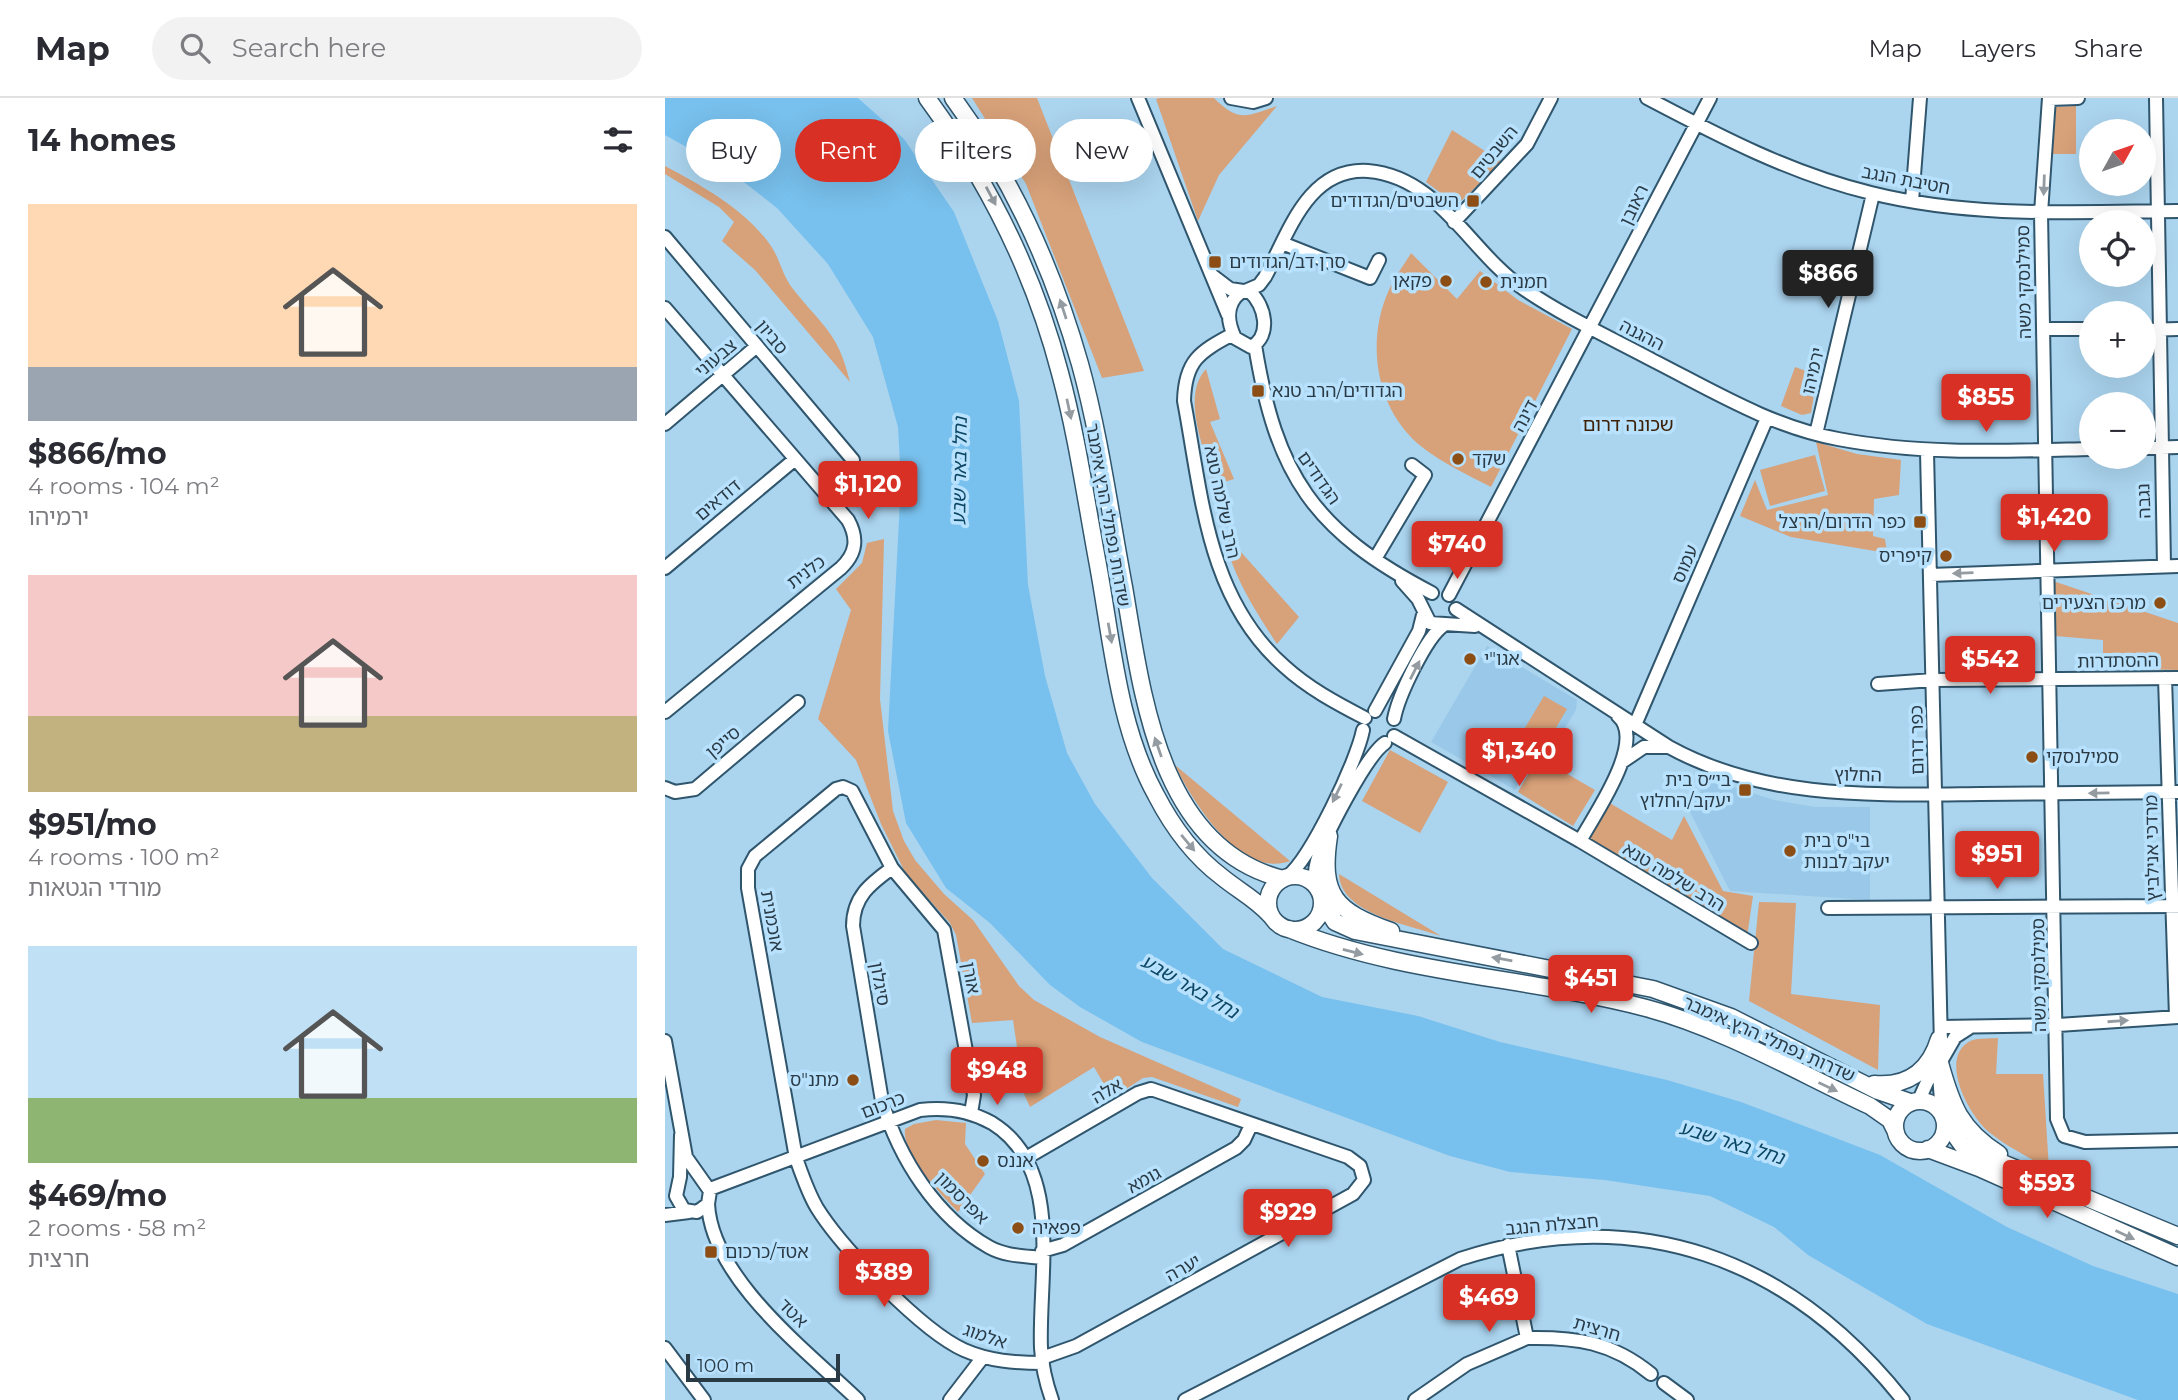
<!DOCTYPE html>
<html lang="en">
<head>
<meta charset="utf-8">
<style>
  :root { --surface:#fff; --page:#f2f2f3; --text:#2b2b33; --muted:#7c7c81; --line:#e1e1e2; --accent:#d93025 }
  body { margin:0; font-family:Montserrat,"Noto Sans Hebrew",sans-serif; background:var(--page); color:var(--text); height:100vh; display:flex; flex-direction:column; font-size:26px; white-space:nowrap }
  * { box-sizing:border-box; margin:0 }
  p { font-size:23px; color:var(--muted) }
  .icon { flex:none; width:38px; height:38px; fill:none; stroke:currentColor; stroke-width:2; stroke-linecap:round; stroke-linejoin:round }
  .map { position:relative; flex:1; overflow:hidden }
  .details { display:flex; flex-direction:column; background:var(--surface); width:665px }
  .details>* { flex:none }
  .guide { position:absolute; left:21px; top:21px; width:665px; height:63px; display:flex; gap:14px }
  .needle { width:46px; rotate:50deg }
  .buttons { position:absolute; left:1414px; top:21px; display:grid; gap:14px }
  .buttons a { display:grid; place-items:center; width:77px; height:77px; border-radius:50%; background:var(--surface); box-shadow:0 7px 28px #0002; font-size:35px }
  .scale { position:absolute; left:21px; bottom:18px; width:154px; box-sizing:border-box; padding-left:7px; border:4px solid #2a3a45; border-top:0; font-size:19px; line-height:24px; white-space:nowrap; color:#2a3a45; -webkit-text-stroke:5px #b7e1fc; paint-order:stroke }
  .price { position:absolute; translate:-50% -60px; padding:0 16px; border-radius:7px; background:var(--accent); color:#fff; font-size:23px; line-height:46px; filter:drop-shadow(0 2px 4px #0008) }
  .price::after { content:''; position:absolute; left:50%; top:42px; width:21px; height:16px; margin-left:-10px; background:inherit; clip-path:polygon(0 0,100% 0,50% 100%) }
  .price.active { background:#222; color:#fff }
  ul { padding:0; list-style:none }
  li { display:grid; align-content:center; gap:14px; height:371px; padding:0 28px }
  li span { display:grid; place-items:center; height:217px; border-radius:0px; color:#555 }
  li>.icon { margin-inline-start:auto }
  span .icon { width:126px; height:126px; fill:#fffc; stroke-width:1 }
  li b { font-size:30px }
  h2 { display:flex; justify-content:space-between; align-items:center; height:84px; padding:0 28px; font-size:30px }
  .pill { padding:0 24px; border-radius:32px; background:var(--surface); box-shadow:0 7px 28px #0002; font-size:24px; line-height:63px }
  .pill.active { background:var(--accent); color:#fff }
  header { display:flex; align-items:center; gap:42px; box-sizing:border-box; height:98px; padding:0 35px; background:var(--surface); border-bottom:2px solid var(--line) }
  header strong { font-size:33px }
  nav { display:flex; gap:38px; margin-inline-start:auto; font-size:24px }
  .search { width:490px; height:63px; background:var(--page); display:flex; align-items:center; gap:18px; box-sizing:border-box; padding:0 24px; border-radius:38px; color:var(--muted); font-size:26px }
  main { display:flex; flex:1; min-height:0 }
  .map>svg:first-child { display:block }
  .built { fill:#99c8e8 }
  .green { fill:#d7a179 }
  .water { fill:#78c0ed }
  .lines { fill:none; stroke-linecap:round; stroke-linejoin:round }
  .minor-casing { stroke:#30566d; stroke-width:16 }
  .major-casing { stroke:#30566d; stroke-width:19 }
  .minor { stroke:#fff; stroke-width:12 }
  .major { stroke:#fff; stroke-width:16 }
  .oneway { fill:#949ca2 }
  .poi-dot { fill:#8d4e15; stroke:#b7e1fc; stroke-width:2.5 }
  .labels { text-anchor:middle; stroke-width:7; stroke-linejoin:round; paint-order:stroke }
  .street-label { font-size:18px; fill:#2a3a45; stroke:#b7e1fc }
  .poi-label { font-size:18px; fill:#2a3a45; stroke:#b7e1fc; text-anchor:start }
  .neighbourhood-label { font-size:19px; fill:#3f2107; stroke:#b7e1fc }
  .water-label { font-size:19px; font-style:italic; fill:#0b4664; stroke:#b7e1fc }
</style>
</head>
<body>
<header>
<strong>Map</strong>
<div class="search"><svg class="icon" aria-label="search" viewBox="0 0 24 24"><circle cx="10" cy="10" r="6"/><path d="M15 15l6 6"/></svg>Search here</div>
<nav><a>Map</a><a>Layers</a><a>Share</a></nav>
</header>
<main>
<section class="details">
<h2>14 homes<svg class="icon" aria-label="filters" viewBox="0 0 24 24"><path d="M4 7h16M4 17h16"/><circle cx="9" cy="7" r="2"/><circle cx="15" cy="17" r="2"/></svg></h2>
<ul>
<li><span style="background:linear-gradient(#ffd9b3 75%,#9aa5b1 0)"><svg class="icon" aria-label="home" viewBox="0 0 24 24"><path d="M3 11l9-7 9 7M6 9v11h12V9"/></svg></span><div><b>$866/mo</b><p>4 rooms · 104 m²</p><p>ירמיהו</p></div></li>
<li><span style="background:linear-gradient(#f6c9c9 65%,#c2b280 0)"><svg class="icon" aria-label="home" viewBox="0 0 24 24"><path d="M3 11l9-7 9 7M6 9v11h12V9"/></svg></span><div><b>$951/mo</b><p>4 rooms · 100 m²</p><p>מורדי הגטאות</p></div></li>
<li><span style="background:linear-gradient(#bfe0f5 70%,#8fb573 0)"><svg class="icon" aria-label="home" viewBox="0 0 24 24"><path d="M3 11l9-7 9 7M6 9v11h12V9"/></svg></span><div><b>$469/mo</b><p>2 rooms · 58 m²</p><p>חרצית</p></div></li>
</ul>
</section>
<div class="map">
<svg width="1513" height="1302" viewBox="0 0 1513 1302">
  <rect width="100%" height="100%" fill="#abd4ef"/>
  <path class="built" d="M 822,548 L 912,602 L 911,612 L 883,657 L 872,657 L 850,692 L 766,644 Z
    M 1043,681 L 1109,702 L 1150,709 L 1205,709 L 1205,802 L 1065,793 L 1024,712 Z"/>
  <path class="green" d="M 307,0 L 372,0 L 479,273 L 437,280 L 361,86 Z
    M 495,0 L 549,0 C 574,25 581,18 612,8 L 554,77 L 533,123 L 491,1 Z
    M 1411,8 L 1411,56 L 1387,56 L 1390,9 Z
    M 787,32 L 837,64 L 792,107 L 761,84 Z
    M 0,68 C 38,88 82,113 106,148 C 115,161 117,177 128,191 C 158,229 173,234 185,284 L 90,172 L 57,143 L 69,124 L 54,109 L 0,76 Z
    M 746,155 L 792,201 L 815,173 L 853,202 L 907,231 L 826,389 C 803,377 777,365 757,349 C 711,313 700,244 724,192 C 729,180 739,167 746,155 Z
    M 1130,269 L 1152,277 L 1146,315 L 1137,317 L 1116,308 Z
    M 541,271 L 555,321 L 545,324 L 569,381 L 549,387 C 541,355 515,299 541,271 Z
    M 1151,344 L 1192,356 L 1236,362 L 1234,397 L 1209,401 L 1208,438 L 1220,441 L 1222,455 L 1126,439 L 1075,418 L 1090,382 L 1102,412 L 1163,397 Z
    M 1150,357 L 1160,393 L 1105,408 L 1095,372 Z
    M 558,434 L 634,519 L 612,546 C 588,509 567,477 558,434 Z
    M 219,441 L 215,601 L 228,713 L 239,743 L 250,762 L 279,796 L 308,822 L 354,888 L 369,902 L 435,939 L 576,1001 L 573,1009 L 487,979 L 478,980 L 447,1000 L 429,969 L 365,1009 L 359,996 L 348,922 L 307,925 L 291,837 L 285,825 L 241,776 L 216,726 L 191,662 L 153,621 L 186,512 L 171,491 L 197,465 L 202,445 Z
    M 1388,483 L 1513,525 L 1513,572 L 1438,570 L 1438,542 L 1390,538 Z
    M 879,598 L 902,611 L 877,654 L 854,640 Z
    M 725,652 L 783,684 L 755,735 L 697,703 Z
    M 873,659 L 930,692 L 908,728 L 853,694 Z
    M 510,667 L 625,763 C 576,781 528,705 510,667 Z
    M 943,704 L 1007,742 L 1019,718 L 1058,793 L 1088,798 L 1082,839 L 922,741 Z
    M 674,776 L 776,838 C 745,827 675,816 674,776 Z
    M 1094,804 L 1131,805 L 1126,896 L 1215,907 L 1213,972 L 1084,903 Z
    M 1333,940 L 1331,976 L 1378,976 L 1384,1071 C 1364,1059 1342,1049 1324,1034 C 1305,1019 1275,964 1302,945 C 1310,939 1323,941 1333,940 Z
    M 271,1022 L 301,1025 L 300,1046 L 320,1076 L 293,1114 C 276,1096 237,1057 240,1031 L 249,1026 Z"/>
  <path class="water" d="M 0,0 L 193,0 L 239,41 L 289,114 L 333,223 L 354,303 L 363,487 L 380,578 L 402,655 L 430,706 L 487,780 L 558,851 L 657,899 L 753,918 L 835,944 L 1002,982 L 1076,1004 L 1215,1057 L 1342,1129 L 1428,1168 L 1513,1196 L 1513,1302 L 1473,1302 L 1262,1226 L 1143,1157 L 1109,1129 L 1045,1098 L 940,1082 L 845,1074 L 785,1058 L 477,944 L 415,909 L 385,887 L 325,825 L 281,790 L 241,725 L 223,633 L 236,384 L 233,329 L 208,239 L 163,166 L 112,110 L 66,74 L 0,37 Z"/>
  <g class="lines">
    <g class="minor-casing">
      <path id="minor" d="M 473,0 L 563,217
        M 566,0 L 588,4 L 601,0
        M 982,0 C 1054,38 1127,76 1206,95 C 1306,120 1411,114 1513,113
        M 1384,0 L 1376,115 L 1392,1021 L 1399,1038 L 1420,1044 L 1513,1042
        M 1491,0 L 1499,468
        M 1384,1 L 1413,0
        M 1247,103 L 1255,0
        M 789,124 L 862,46 L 886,0
        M 0,139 L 188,362
        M 617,145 L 705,180 L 714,162
        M 548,178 L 565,191 L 585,194 C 600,207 607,238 586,249 L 570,240 C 562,223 560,206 576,194
        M 580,193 L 594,187 L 600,179 C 623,137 642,69 703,73 C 775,79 805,155 859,191 C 900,219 946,240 989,263 C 1048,293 1107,329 1173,341 C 1257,357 1341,353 1426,351
        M 0,210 L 183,422 C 193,440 192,455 176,470 L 0,614
        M 1378,231 L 1426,231
        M 1479,232 L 1513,231
        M 568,236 C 534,254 520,263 519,303 C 537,398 542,500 619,568 C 643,590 671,605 700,620
        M 590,247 C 611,377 648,433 767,495
        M 0,326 L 92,248
        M 1151,336 L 1208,96
        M 1479,350 L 1513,349
        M 1262,354 L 1276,948
        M 710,461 L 760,377 L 747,367
        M 0,470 L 129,362
        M 1265,477 L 1513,468
        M 737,483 L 753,501 L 765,525 L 810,528
        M 784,497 L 1045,0
        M 791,511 L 1004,649 C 1100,702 1210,697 1316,696 C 1382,695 1447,695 1513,694
        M 1500,580 L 1511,919
        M 1213,586 L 1268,582 L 1513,580
        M 710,613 L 754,533 L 758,517
        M 729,621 C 733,599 761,539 779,527
        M 970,627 L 1102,320
        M 729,638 L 915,743 C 929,717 982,643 953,618
        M 957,664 L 979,649 L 1004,649
        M 0,690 L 10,694 L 30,691 L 133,604
        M 915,743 L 1086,845
        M 227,770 C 205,786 188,799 188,828 L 217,1003 C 234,1060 271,1119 324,1149 C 340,1158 359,1158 377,1160
        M 622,779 C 646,760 692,663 698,632
        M 653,790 C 649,781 649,773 652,763 C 659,739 701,658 720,645
        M 1163,810 L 1513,808
        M 1276,929 L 1393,927 L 1513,919
        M 0,943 L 21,1059 L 45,1093 L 43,1106 L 32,1114 L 19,1112 L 11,1098 L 15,1079 L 16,1037
        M 1275,965 L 1290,939 L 1304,930
        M 1274,977 L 1277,1015
        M 1254,1002 L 1271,964
        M 306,1015 L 309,997 L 279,832 L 227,770 L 187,693 L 178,689 L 171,691 L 90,758 L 83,771 L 83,790 L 131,1060 C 137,1077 143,1095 152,1110 C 177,1150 257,1233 299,1252 C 324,1263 350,1265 378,1265
        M 361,1060 L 473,995 L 486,991 L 683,1059 L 695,1068 L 699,1082 L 688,1096 L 411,1248 L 377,1260
        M 45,1091 L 255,1012 C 280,1009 304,1012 327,1025 C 400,1070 373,1178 376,1250 C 377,1268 381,1285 387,1302
        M 43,1106 C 47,1181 142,1253 193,1302
        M 0,1117 L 24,1114
        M 377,1153 L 398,1147 L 571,1050 L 579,1042 L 586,1027
        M 862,1240 C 911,1239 947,1244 986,1276
        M 0,1250 L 39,1302
        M 999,1285 L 1022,1302
        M 285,1302 L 318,1259
        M 520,1302 L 795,1161 C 972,1104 1124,1159 1238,1302
        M 750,1302 L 802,1266 L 862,1240 L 843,1147"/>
    </g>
    <g class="major-casing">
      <path id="major" d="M 262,0 C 323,83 369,175 395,275 C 412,338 421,403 433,467 C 447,543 453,628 491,697 C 507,728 529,758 557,779 C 574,793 591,801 606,818
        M 288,0 C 347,80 388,171 415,266 C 435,338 445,415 459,489 C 477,594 493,750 618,781
        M 664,738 C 655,798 670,813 726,833
        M603 805a27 27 0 1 1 54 0a27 27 0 1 1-54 0Z
        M 657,803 L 670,824 L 690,833 L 988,891 L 1066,919 L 1213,993 L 1245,1004
        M 624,831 C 738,877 863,879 981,910 C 1059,931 1132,974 1205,1008 L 1225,1022 L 1230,1032
        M 1275,965 C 1287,1008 1295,1031 1334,1056
        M 1209,986 C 1242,989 1264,974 1274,941
        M1230 1028a25 25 0 1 1 50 0a25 25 0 1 1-50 0Z
        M 1280,1023 L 1297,1047 L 1311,1054 L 1513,1138
        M 1263,1051 L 1314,1070 L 1513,1159"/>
    </g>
    <use href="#minor" class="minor"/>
    <use href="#major" class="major"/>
  </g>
  <defs><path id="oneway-solid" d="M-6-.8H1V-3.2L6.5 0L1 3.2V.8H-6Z" transform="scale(1.75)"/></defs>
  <g class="oneway">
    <use href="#oneway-solid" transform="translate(1379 87) rotate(92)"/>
    <use href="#oneway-solid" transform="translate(326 98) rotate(62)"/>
    <use href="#oneway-solid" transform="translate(398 211) rotate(-108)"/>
    <use href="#oneway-solid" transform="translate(404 311) rotate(78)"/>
    <use href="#oneway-solid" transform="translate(1298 475) rotate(178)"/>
    <use href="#oneway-solid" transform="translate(445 535) rotate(80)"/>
    <use href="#oneway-solid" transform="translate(750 572) rotate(-63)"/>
    <use href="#oneway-solid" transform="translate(493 649) rotate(-109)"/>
    <use href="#oneway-solid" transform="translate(672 695) rotate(116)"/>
    <use href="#oneway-solid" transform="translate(1434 695) rotate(179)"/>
    <use href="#oneway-solid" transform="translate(523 745) rotate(50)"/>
    <use href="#oneway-solid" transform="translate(688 854) rotate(14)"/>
    <use href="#oneway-solid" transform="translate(837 861) rotate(-170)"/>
    <use href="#oneway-solid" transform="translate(1453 923) rotate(-4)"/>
    <use href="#oneway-solid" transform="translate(1163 989) rotate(25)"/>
    <use href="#oneway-solid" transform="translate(1460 1137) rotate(25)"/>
  </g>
  <g class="poi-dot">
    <rect x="801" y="96" width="14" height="14" rx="3.5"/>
    <rect x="543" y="157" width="14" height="14" rx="3.5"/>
    <circle cx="781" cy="183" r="7"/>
    <circle cx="821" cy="184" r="7"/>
    <rect x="586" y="286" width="14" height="14" rx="3.5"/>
    <circle cx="793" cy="361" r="7"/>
    <rect x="1248" y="417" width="14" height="14" rx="3.5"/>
    <circle cx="1281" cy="458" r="7"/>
    <circle cx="1495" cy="505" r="7"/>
    <circle cx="805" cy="561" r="7"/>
    <circle cx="1367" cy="659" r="7"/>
    <rect x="1073" y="685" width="14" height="14" rx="3.5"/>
    <circle cx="1125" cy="753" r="7"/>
    <circle cx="188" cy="982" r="7"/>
    <circle cx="318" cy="1063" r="7"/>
    <circle cx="353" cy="1130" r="7"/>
    <rect x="39" y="1147" width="14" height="14" rx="3.5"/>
  </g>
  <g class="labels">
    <g class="street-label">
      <text transform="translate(829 54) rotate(-50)" y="6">השבטים</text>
      <text transform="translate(1241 82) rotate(11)" y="6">חטיבת הנגב</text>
      <text transform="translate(969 107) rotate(-64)" y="6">ראובן</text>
      <text transform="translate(1359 184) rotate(-91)" y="6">סמילנסקי משה</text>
      <text transform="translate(977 237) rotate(27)" y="6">ההגנה</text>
      <text transform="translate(107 239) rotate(50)" y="6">סביון</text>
      <text transform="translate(51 260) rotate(-40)" y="6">צבעוני</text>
      <text transform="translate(1148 273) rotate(-77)" y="6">ירמיהו</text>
      <text transform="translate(860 318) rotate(-62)" y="6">דינה</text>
      <text transform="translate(654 380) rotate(55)" y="6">הגדודים</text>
      <text transform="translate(53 402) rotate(-40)" y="6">דודאים</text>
      <text transform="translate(1479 403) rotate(-92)" y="6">נגבה</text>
      <text transform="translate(557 404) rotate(78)" y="6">הרב שלמה טנא</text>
      <text transform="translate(443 417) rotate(80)" y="6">שדרות נפתלי הרץ אימבר</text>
      <text transform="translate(1020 466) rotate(-67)" y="6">עמוס</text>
      <text transform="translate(141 474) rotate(-37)" y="6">כלנית</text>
      <text transform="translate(1453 563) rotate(-1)" y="6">ההסתדרות</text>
      <text transform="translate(1252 642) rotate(-91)" y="6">כפר דרום</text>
      <text transform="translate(58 644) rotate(-40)" y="6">סייפן</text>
      <text transform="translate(1193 677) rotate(1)" y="6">החלוץ</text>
      <text transform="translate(1487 750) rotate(-91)" y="6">מרדכי אנילביץ</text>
      <text transform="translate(1009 779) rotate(31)" y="6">הרב שלמה טנא</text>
      <text transform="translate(107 823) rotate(80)" y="6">אוכמנית</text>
      <text transform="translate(1374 877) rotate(-91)" y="6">סמילנסקי משה</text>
      <text transform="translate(306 880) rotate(80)" y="6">אורן</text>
      <text transform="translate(215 886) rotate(80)" y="6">סיגלון</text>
      <text transform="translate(1104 941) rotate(24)" y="6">שדרות נפתלי הרץ אימבר</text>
      <text transform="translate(442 993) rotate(-30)" y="6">אלה</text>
      <text transform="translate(218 1007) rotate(-21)" y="6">כרכום</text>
      <text transform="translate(479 1082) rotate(-29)" y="6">גומא</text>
      <text transform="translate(297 1100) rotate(45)" y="6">אפרסמון</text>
      <text transform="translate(887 1127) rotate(-5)" y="6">חבצלת הנגב</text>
      <text transform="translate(518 1170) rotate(-29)" y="6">יערה</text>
      <text transform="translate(128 1215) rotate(45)" y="6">אטד</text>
      <text transform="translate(932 1231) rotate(16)" y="6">חרצית</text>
      <text transform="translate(320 1238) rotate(19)" y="6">אלמוג</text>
    </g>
    <g class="poi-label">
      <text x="794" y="109" text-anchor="end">השבטים/הגדודים</text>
      <text x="564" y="170">סרן דב/הגדודים</text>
      <text x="767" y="189" text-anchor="end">פקאן</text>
      <text x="835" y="190">חמנית</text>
      <text x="607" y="299">הגדודים/הרב טנא</text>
      <text x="807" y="367">שקד</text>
      <text x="1241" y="430" text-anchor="end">כפר הדרום/הרצל</text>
      <text x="1267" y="464" text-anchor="end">קיפריס</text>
      <text x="1481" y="511" text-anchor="end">מרכז הצעירים</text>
      <text x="819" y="567">אגו"י</text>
      <text x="1381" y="665">סמילנסקי</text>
      <text x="1066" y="688" text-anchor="end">בי״ס בית<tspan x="1066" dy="21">יעקב/החלוץ</tspan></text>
      <text x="1139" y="749">בי"ס בית<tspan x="1139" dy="21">יעקב לבנות</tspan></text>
      <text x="174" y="988" text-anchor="end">מתנ"ס</text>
      <text x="332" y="1069">אננס</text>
      <text x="367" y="1136">פפאיה</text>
      <text x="60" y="1160">אטד/כרכום</text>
    </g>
    <g class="neighbourhood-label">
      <text x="963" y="333">שכונה דרום</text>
    </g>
    <g class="water-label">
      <text transform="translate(294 373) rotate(-89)" y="7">נחל באר שבע</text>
      <text transform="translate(525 888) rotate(30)" y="7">נחל באר שבע</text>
      <text transform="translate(1067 1044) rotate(17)" y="7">נחל באר שבע</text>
    </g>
  </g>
</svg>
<div class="buttons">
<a><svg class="needle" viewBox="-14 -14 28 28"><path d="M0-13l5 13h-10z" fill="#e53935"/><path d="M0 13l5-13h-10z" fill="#7c7c81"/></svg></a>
<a><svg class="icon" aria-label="locate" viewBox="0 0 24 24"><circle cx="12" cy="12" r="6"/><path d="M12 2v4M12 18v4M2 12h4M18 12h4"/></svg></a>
<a>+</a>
<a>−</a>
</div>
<div class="scale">100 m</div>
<b class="price active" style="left:1163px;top:212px">$866</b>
<b class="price" style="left:1321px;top:336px">$855</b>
<b class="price" style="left:203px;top:423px">$1,120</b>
<b class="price" style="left:1389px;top:456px">$1,420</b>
<b class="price" style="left:792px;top:483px">$740</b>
<b class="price" style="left:1325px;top:598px">$542</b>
<b class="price" style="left:854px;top:690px">$1,340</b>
<b class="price" style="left:1332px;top:793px">$951</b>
<b class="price" style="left:926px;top:917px">$451</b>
<b class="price" style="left:332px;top:1009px">$948</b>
<b class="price" style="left:1382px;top:1122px">$593</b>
<b class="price" style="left:623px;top:1151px">$929</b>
<b class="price" style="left:219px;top:1211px">$389</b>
<b class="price" style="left:824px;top:1236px">$469</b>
<div class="guide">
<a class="pill">Buy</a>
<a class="pill active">Rent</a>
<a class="pill">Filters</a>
<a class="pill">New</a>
</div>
</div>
</main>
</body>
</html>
